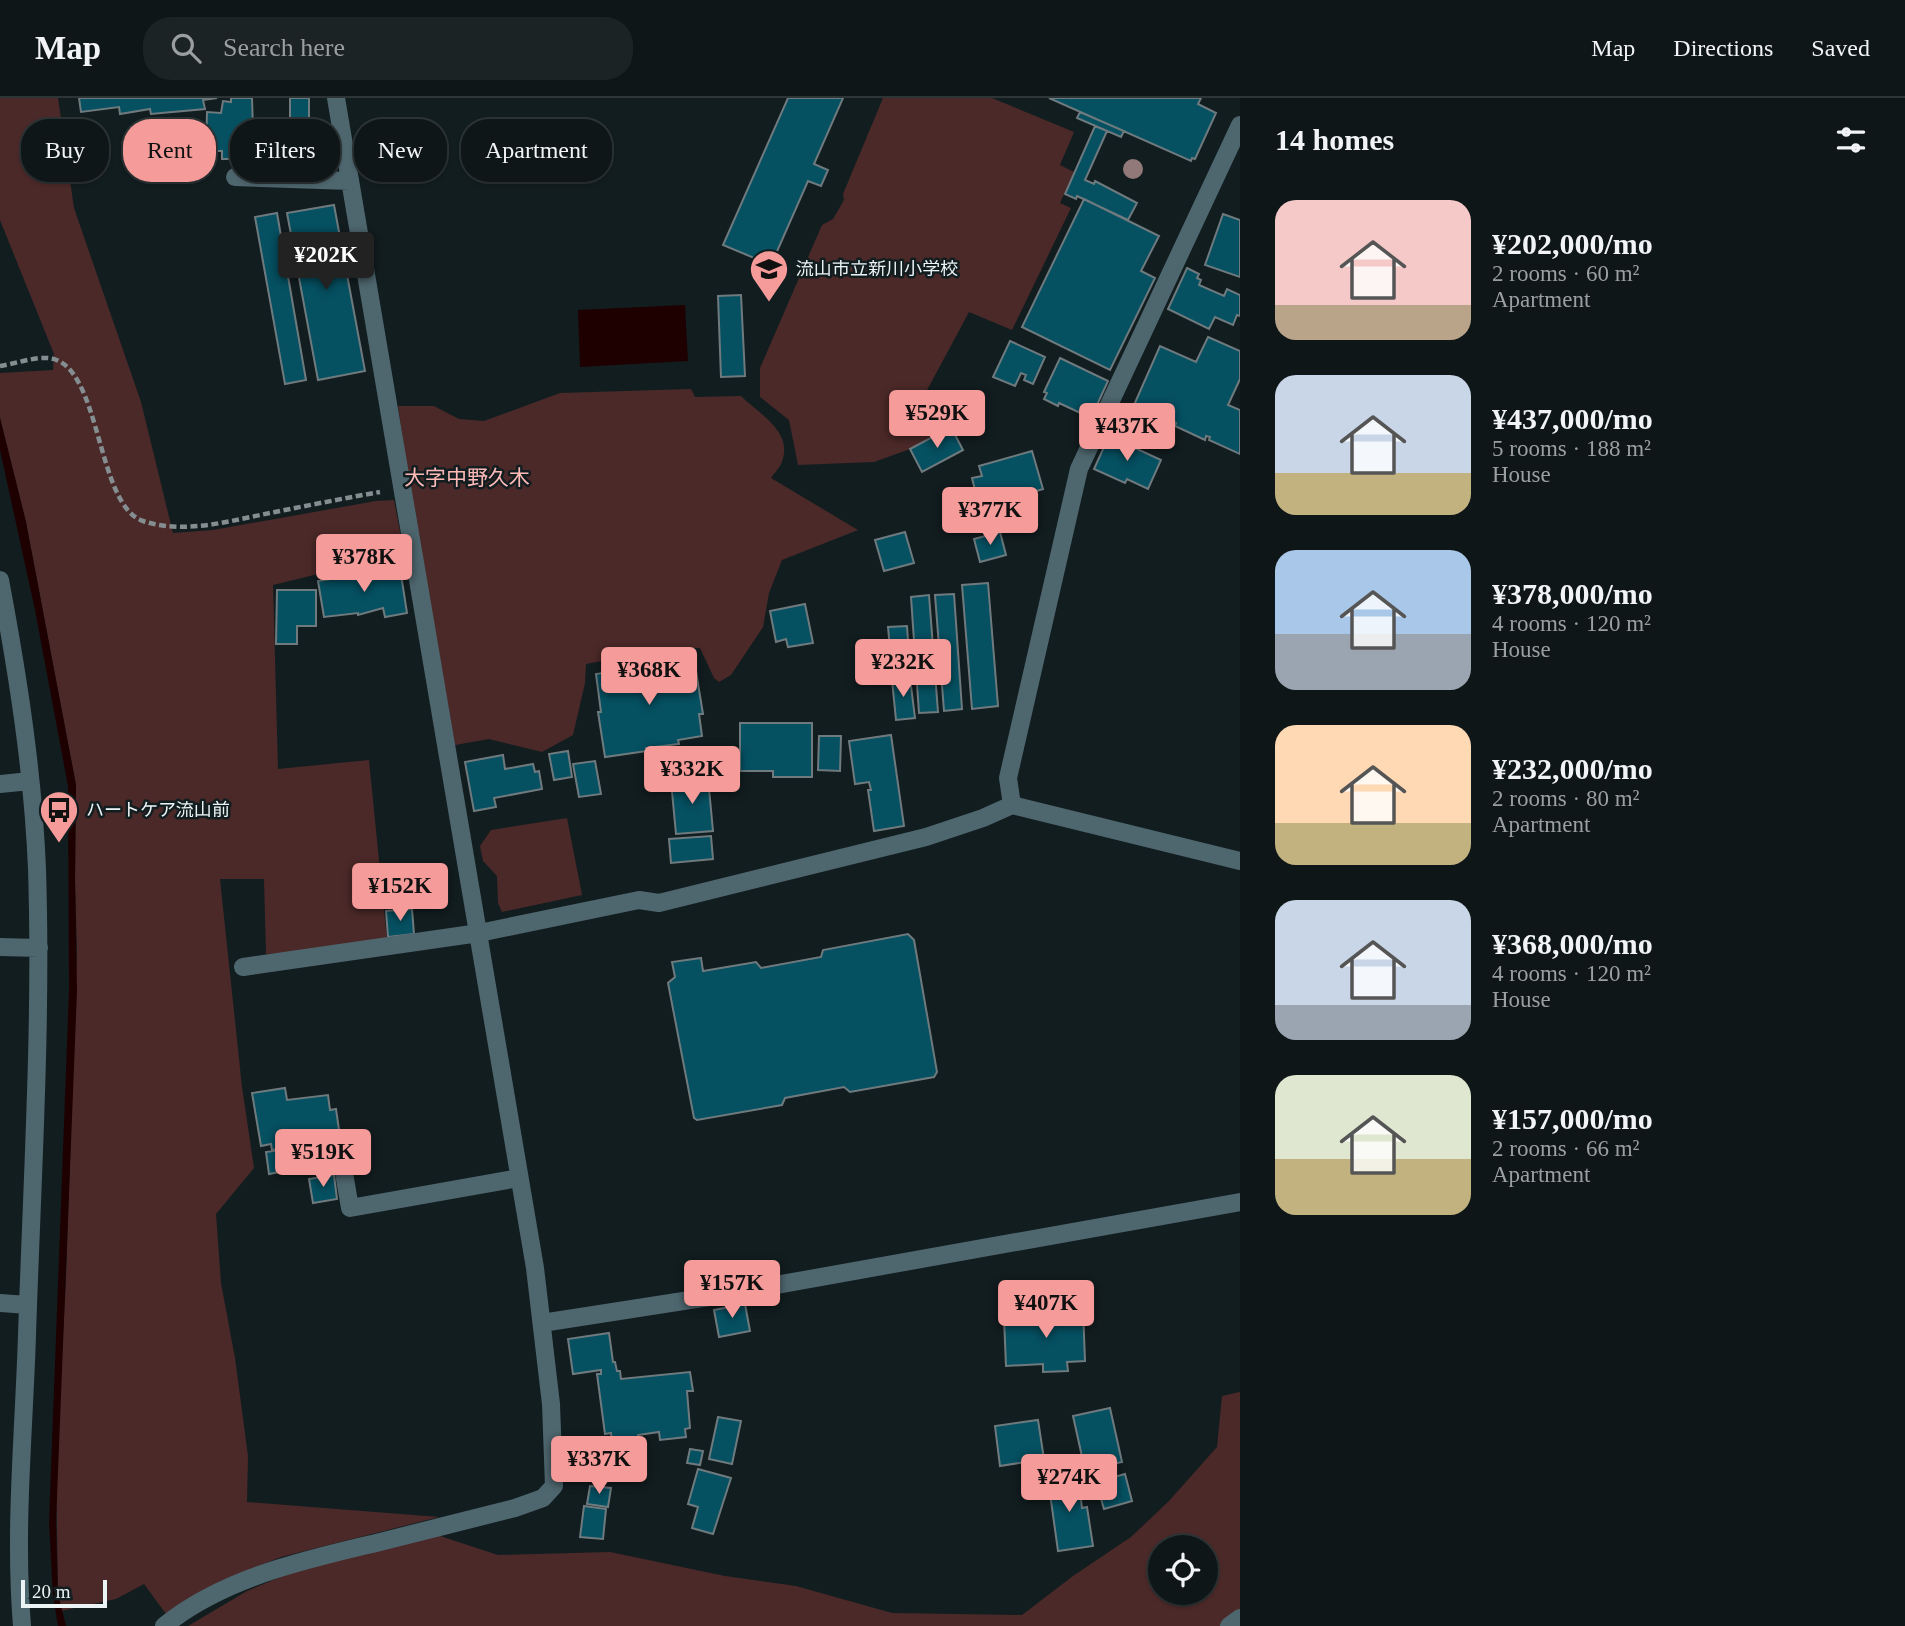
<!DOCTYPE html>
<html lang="en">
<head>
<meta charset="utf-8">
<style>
  :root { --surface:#0e1618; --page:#1c2325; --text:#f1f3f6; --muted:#9b9fa2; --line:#2e3537; --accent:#f59b99 }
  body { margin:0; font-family:"Times New Roman","Noto Sans JP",serif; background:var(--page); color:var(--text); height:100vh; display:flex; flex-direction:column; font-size:26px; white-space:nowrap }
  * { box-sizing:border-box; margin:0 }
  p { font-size:23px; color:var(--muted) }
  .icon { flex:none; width:38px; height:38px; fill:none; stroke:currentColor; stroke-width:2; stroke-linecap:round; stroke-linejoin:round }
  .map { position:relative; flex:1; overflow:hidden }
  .details { display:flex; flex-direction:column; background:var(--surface); width:665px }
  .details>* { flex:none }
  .top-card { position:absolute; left:21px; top:21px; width:665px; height:63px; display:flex; gap:14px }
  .fabs { position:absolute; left:1148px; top:1437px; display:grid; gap:14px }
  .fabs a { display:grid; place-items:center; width:70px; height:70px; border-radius:50%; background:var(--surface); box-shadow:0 2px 5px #0004,0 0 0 2px var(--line); font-size:35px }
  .scale { position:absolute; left:21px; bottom:18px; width:86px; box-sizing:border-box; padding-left:7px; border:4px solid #ecf3f5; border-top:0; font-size:19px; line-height:24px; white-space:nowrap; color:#ecf3f5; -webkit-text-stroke:5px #121d20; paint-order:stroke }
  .price { position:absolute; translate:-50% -60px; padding:0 16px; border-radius:7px; background:var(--accent); color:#111; font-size:23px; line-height:46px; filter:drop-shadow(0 2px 4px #0008) }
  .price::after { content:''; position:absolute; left:50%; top:42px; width:21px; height:16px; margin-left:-10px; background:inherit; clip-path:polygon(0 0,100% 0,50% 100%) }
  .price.active { background:#222; color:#fff }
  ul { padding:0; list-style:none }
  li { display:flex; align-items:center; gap:21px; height:175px; padding:0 35px }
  li span { display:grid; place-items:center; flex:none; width:196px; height:140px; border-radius:21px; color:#555 }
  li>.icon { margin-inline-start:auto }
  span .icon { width:84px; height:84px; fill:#fffc; stroke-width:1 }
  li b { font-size:30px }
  h2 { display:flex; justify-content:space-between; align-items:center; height:84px; padding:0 35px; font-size:30px }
  .pill { padding:0 24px; border-radius:28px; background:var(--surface); box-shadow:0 2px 5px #0004,0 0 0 2px var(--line); font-size:24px; line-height:63px }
  .pill.active { background:var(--accent); color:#111 }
  header { display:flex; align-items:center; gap:42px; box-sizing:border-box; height:98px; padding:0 35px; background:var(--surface); border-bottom:2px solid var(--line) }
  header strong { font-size:33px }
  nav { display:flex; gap:38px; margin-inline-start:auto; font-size:24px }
  .search { width:490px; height:63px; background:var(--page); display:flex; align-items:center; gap:18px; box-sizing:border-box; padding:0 24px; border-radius:28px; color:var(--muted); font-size:26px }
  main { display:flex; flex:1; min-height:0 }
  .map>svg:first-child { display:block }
  .green { fill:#4b2928; fill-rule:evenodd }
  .water { fill:#1f0000 }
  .building { fill:#055061; stroke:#6e7a7e; stroke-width:2 }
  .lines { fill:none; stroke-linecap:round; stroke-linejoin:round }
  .path { stroke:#848d90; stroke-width:4.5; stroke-dasharray:7 3.5; stroke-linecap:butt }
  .minor { stroke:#4e666e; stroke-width:18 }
  .tree { fill:#917979 }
  .labels { text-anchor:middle; stroke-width:5; stroke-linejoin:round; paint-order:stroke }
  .poi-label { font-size:18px; fill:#ecf3f5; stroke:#121d20; text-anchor:start }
  .quarter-label { font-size:21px; fill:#ffbab8; stroke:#121d20 }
</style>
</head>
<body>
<header>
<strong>Map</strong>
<div class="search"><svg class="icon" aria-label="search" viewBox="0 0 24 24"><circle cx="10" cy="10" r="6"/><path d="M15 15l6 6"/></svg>Search here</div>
<nav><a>Map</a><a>Directions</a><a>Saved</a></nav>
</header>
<main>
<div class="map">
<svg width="1240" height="1528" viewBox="0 0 1240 1528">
  <rect width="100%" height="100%" fill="#121d20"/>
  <path class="green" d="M 0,0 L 58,0 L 74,110 L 141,304 L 173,435 L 213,432 L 376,403 L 394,402 L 404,455 L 273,487 L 278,671 L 369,662 L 387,842 L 312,854 L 266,856 L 264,781 L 220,781 L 242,989 L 254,1070 L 216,1116 L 221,1185 L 235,1260 L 248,1358 L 247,1404 L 439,1419 L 281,1459 L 221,1483 L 166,1516 L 144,1486 L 116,1501 L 61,1513 L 58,1496 L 56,1363 L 66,1182 L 77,853 L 75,782 L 76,687 L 26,424 L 0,320 L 0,275 L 53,272 L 54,256 L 0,122 Z
    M 883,0 L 992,0 L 1074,34 L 1060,67 L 1074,74 L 1060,105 L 1071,110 L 1012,232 L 969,214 L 925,296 L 951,329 L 910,351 L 874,364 L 798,367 L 789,322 L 760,299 L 760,270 L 822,127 L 833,121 L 844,102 L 843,96 Z
    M 691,291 L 695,299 L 741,298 C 760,317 795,334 781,366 C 779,371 773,376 771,380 L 858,432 L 782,462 L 769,495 L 763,529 L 731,577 L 719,584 L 714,580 L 700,550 L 670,550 L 586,566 L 585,585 L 573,637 L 542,654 L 489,641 L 455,647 L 410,392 L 398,308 L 434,308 L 459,321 L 484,323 L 560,295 Z
    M 567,720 L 582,797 L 502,814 L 498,805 L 497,778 L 483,763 L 480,748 L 491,732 Z
    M 1240,1294 L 1240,1512 L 1220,1528 L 188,1528 L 247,1493 L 314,1465 L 431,1435 L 498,1457 L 610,1454 L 725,1478 L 796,1488 L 892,1515 L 1022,1517 L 1073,1478 L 1131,1439 L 1169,1403 L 1217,1349 L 1222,1298 ZM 1160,1449 L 1206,1449 L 1206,1494 L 1160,1494 Z"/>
  <path class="water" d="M 685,207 L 688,263 L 580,269 L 578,212 Z
    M 0,320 L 26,424 L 76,687 L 75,782 L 77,893 L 56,1424 L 58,1496 L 66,1528 L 58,1528 L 53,1497 L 49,1425 L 69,892 L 68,688 L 35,512 L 0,352 Z"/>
  <path class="building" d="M 79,0 L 217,0 L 203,2 L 205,11 L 151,16 L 150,11 L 120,16 L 119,9 L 81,14 Z
    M 231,0 L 252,0 L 254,62 L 231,63 L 231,61 L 222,61 L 222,53 L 206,53 L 207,14 L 221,15 L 223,3 L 231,4 Z
    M 290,0 L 309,0 L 309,67 L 290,67 Z
    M 788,0 L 843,0 L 814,66 L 828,72 L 821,88 L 808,83 L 771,167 L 723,147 Z
    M 1049,0 L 1201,0 L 1198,6 L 1216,15 L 1195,61 L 1192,60 L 1191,63 Z
    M 1080,14 L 1124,33 L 1121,39 L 1077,20 Z
    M 1095,28 L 1107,33 L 1085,82 L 1094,86 L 1095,83 L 1137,105 L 1128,122 L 1077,98 L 1076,101 L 1065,96 Z
    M 272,39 L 287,39 L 287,67 L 271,67 Z
    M 1084,101 L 1159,138 L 1141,173 L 1155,180 L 1110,272 L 1022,229 Z
    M 334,107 L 365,273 L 318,282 L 287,115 Z
    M 277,115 L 306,282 L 285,286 L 255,119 Z
    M 1223,116 L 1240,122 L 1240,179 L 1205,167 Z
    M 1187,170 L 1199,176 L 1197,180 L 1201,182 L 1199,187 L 1224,198 L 1227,191 L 1240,197 L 1240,218 L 1237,217 L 1233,227 L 1215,219 L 1209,231 L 1168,211 Z
    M 741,197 L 745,278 L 721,279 L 718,198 Z
    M 1208,239 L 1240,253 L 1240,281 L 1228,307 L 1240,312 L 1240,356 L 1209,342 L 1210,339 L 1206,338 L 1205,342 L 1175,328 L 1176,325 L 1161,318 L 1159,322 L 1134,311 L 1136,308 L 1134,307 L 1160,248 L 1196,264 Z
    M 1010,243 L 1045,259 L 1033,286 L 1024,282 L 1026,277 L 1021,275 L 1015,288 L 993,279 Z
    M 1060,260 L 1108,283 L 1091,320 L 1059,305 L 1058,308 L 1044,301 L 1047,295 L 1044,294 Z
    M 951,329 L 963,352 L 922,374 L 910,351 Z
    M 1109,338 L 1161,362 L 1148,391 L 1127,381 L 1125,385 L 1094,371 Z
    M 1032,353 L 1043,391 L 1030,395 L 1032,402 L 1003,407 L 1003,410 L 981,416 L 972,380 L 982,378 L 979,368 Z
    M 905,434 L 914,465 L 884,473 L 875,442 Z
    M 1000,434 L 1006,457 L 980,464 L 974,441 Z
    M 400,470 L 407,515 L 385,519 L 383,510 L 358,517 L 358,515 L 324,519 L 318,483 Z
    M 988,485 L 998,608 L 972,611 L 962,487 Z
    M 277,492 L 316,492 L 316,528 L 297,528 L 297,546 L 276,546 Z
    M 954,496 L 962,611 L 944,613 L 935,497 Z
    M 929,497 L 938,614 L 919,615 L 911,499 Z
    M 805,506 L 813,545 L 788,549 L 786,541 L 776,544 L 770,513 Z
    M 907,528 L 910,572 L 892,573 L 888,529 Z
    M 694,561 L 703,616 L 699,616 L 702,638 L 678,642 L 679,646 L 646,650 L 647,653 L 605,659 L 598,614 L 601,614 L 596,576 Z
    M 910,580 L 915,620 L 896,622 L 892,582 Z
    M 740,625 L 812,625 L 812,679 L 773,679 L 773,673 L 740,673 Z
    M 891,637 L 904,728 L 874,733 L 868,692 L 871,692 L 869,684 L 855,686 L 849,643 Z
    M 819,638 L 841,638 L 840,673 L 818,672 Z
    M 568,653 L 572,679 L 554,682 L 549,656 Z
    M 503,657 L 505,671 L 533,666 L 535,674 L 539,673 L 542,691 L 494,700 L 496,709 L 474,713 L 465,664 Z
    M 595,663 L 601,696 L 579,699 L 573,666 Z
    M 708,680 L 713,733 L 676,736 L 671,683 Z
    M 711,738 L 713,761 L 671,765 L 669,741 Z
    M 412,811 L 414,836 L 388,839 L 386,813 Z
    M 908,836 L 914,842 L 937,974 L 934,979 L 850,994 L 844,989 L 785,1000 L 782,1007 L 697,1022 L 694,1020 L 668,885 L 675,879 L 672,864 L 701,860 L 703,873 L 756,864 L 761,870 L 821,859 L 823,852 Z
    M 285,990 L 287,1002 L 328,997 L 330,1012 L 336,1011 L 342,1053 L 306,1058 L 304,1047 L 272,1052 L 271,1046 L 261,1048 L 252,995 Z
    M 281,1052 L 285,1073 L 269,1076 L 266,1054 Z
    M 334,1077 L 337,1101 L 313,1105 L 309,1081 Z
    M 745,1206 L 750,1233 L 719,1239 L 714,1212 Z
    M 1083,1211 L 1085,1263 L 1067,1264 L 1068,1273 L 1043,1274 L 1043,1266 L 1006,1268 L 1004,1220 L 1023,1219 L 1023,1216 L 1057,1214 L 1057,1212 Z
    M 609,1235 L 613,1264 L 615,1264 L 617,1273 L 620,1273 L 621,1281 L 690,1274 L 693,1293 L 687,1293 L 690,1330 L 685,1331 L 686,1339 L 660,1342 L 659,1334 L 638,1337 L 639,1343 L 612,1347 L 611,1335 L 605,1336 L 597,1276 L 601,1276 L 601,1272 L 573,1276 L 568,1241 Z
    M 1110,1310 L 1122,1364 L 1085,1372 L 1073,1318 Z
    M 718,1319 L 741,1323 L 732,1366 L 709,1361 Z
    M 1038,1322 L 1044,1361 L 1000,1368 L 995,1328 Z
    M 690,1351 L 703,1353 L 700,1367 L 687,1365 Z
    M 698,1371 L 731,1380 L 713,1436 L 692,1430 L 698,1409 L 688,1406 Z
    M 1125,1376 L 1132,1403 L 1104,1411 L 1096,1384 Z
    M 1078,1377 L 1082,1410 L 1087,1409 L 1093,1448 L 1058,1453 L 1048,1381 Z
    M 590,1388 L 611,1390 L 608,1409 L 587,1406 Z
    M 584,1408 L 606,1411 L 603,1441 L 580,1439 Z"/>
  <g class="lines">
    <path class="path" d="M 0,268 C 14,266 33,259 48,260 C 102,264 95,407 143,423 C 185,437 233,422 275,414 C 310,407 345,400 380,394"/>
    <path class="minor" d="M 235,79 L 350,83
      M 0,482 C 18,578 33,674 37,771 C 42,926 32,1082 27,1237 C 24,1334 14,1431 22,1528
      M 0,686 L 30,683
      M 1012,707 L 1008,680 L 1079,371 L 1240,27
      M 0,849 L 39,850
      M 243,869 L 479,835 L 639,802 L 659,805 L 926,739 L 983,720 L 1012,707 L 1240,763
      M 342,1063 L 350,1110 L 519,1080
      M 0,1205 L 28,1207
      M 542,1225 L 709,1199 L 1240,1104
      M 164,1528 C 223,1480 304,1462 376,1445 C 422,1433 469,1422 515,1410 L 543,1400 L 554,1388 L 551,1306 L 535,1170 L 336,0
      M 1229,1528 L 1240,1520"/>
  </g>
  <circle class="tree" cx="1133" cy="71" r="10"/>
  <defs>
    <g id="school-pin" transform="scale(2.0125)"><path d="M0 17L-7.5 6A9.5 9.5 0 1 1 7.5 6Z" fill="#f59b99" stroke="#121d20"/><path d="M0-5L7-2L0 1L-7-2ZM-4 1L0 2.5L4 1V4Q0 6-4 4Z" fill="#111"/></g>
    <g id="bus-pin" transform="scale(2.0125)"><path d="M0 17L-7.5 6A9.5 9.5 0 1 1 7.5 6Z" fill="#f59b99" stroke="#121d20"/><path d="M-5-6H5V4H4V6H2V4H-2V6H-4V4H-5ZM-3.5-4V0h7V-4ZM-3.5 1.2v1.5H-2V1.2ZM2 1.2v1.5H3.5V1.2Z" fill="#111"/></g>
  </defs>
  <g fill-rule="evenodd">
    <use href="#school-pin" x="769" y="171"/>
    <use href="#bus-pin" x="59" y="712"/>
  </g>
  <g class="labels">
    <g class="poi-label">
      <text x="796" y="177">流山市立新川小学校</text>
      <text x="86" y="718">ハートケア流山前</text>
    </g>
    <g class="quarter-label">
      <text x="467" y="387">大字中野久木</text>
    </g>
  </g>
</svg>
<div class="fabs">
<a><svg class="icon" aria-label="locate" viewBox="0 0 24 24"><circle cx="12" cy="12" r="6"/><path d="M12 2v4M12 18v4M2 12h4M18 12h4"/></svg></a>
</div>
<div class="scale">20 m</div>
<b class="price active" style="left:326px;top:194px">¥202K</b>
<b class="price" style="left:937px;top:352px">¥529K</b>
<b class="price" style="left:1127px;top:365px">¥437K</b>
<b class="price" style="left:990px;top:449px">¥377K</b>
<b class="price" style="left:364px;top:496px">¥378K</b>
<b class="price" style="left:903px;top:601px">¥232K</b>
<b class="price" style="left:649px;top:609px">¥368K</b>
<b class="price" style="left:692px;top:708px">¥332K</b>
<b class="price" style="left:400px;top:825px">¥152K</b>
<b class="price" style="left:323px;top:1091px">¥519K</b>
<b class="price" style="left:732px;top:1222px">¥157K</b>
<b class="price" style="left:1046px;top:1242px">¥407K</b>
<b class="price" style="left:599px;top:1398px">¥337K</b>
<b class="price" style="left:1069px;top:1416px">¥274K</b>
<div class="top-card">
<a class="pill">Buy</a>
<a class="pill active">Rent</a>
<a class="pill">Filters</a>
<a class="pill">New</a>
<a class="pill">Apartment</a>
</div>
</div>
<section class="details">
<h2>14 homes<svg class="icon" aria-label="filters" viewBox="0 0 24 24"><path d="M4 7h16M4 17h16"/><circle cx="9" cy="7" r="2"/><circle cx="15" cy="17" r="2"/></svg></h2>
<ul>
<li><span style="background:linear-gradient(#f6c9c9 75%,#b9a48a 0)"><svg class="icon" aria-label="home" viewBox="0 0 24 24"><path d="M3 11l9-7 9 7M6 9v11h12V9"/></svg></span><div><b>¥202,000/mo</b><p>2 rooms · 60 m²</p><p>Apartment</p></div></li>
<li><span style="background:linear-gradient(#c9d6e8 70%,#c2b280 0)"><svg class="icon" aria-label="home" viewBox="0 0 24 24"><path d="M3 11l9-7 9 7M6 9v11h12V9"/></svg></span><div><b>¥437,000/mo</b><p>5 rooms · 188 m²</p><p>House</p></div></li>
<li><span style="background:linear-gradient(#a9c7e8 60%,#9aa5b1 0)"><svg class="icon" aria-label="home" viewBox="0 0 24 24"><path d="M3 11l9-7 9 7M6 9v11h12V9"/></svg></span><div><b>¥378,000/mo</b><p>4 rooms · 120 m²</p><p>House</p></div></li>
<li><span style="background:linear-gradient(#ffd9b3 70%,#c2b280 0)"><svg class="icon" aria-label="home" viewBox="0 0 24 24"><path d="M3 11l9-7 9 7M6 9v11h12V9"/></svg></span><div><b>¥232,000/mo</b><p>2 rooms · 80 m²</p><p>Apartment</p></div></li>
<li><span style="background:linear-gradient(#c9d6e8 75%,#9aa5b1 0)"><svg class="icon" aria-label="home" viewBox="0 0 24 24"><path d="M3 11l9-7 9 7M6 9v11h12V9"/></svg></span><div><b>¥368,000/mo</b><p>4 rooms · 120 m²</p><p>House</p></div></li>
<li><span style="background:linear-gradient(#dfe7d0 60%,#c2b280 0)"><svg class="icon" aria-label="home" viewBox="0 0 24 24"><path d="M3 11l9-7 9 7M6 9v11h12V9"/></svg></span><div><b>¥157,000/mo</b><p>2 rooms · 66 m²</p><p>Apartment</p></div></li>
</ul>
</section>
</main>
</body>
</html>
